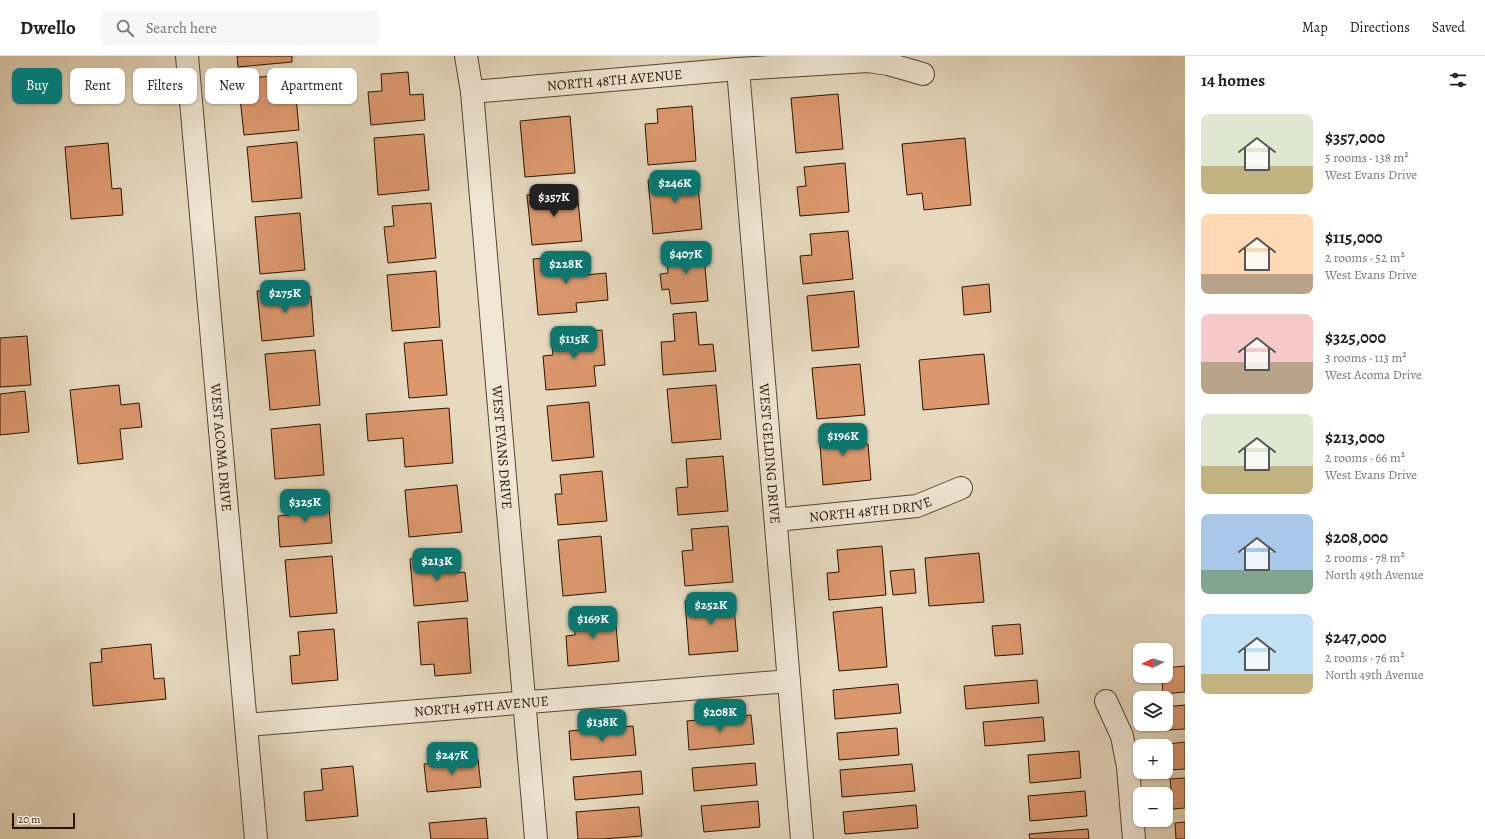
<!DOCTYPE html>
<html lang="en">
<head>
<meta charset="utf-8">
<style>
  :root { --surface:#fff; --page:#f6f6f6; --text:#202124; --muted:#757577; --line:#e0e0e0; --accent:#0f766e }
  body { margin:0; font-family:Alegreya,serif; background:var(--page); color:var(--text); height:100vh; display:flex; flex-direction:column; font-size:15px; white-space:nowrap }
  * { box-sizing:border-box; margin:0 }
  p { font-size:13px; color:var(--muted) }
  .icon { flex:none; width:22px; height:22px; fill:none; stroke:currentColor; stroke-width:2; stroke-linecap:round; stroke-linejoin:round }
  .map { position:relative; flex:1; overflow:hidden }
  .sheet { display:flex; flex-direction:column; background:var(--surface); width:300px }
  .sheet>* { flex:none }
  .top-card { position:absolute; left:12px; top:12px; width:380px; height:36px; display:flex; gap:8px }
  .needle { width:26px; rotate:265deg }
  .controls { position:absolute; left:1133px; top:587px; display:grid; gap:8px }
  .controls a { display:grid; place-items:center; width:40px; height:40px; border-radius:8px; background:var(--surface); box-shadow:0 1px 3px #0004; font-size:20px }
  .scale { position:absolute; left:12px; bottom:10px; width:63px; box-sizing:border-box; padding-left:4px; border:2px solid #291300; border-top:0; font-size:11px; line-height:14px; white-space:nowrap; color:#291300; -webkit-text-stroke:3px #efe6d5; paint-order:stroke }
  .price { position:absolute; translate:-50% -34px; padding:0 9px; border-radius:8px; background:var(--accent); color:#fff; font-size:13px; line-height:26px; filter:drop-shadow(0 1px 2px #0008) }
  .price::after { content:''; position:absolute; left:50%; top:24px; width:12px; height:9px; margin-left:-6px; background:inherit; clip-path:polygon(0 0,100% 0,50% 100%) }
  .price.on { background:#222; color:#fff }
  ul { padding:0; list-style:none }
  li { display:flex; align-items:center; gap:12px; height:100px; padding:0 16px }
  li span { display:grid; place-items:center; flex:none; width:112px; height:80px; border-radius:8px; color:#555 }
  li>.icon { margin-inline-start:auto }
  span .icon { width:48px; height:48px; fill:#fffc; stroke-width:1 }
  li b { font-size:17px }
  h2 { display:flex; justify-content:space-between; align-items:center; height:48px; padding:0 16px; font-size:17px }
  .pill { padding:0 14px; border-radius:8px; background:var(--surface); box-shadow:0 1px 3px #0004; font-size:14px; line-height:36px }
  .pill.on { background:var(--accent); color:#fff }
  header { display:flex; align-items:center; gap:24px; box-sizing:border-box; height:56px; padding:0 20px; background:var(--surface); border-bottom:1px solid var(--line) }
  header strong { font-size:19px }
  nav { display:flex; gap:22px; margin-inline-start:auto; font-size:14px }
  .search { width:280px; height:36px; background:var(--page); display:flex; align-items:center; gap:10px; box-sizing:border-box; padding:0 14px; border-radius:8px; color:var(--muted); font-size:15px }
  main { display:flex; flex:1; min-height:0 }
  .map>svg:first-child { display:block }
  .building { fill:#dc986d; stroke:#291300 }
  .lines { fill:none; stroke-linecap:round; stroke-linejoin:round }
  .minor-casing { stroke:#584430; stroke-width:24 }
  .minor { stroke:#efe6d5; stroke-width:22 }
  .labels { text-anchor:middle; stroke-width:4; stroke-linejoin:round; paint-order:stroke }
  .street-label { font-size:14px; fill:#291300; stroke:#efe6d5 }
</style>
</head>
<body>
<header>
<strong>Dwello</strong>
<div class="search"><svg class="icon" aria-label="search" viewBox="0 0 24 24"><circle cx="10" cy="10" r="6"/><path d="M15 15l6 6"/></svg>Search here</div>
<nav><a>Map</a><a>Directions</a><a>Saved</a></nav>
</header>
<main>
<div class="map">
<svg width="1185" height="783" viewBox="0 0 1185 783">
  <rect width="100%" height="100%" fill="#e6d9be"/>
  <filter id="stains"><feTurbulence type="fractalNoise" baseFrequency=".005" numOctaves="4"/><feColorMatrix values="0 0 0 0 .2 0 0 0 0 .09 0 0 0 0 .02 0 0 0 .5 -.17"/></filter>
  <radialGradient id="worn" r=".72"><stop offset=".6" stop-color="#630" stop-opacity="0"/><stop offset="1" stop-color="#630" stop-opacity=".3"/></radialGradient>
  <path class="building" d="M 237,0 L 292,0 L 292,6 L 238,11 Z
    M 408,16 L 410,39 L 423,38 L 425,64 L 371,69 L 368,36 L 382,35 L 381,18 Z
    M 294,18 L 299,74 L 244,79 L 238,23 Z
    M 838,38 L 843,93 L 796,97 L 791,42 Z
    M 692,50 L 696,105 L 648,109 L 645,68 L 658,67 L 657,53 Z
    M 570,60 L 575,117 L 525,121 L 520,65 Z
    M 424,78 L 429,134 L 378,139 L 374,82 Z
    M 965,82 L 971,149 L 924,154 L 922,137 L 907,139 L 902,88 Z
    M 297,86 L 302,142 L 252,146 L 247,91 Z
    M 108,87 L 112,133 L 121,132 L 123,159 L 71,163 L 65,91 Z
    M 845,107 L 849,156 L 800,160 L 797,131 L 806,130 L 804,111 Z
    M 697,119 L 702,173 L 653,178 L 648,124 Z
    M 577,135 L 582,185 L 532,189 L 527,139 Z
    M 431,147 L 436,202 L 388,207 L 384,171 L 394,170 L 392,150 Z
    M 300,157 L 305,214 L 260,218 L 255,161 Z
    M 848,175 L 853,223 L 803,228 L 800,200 L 812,199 L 810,178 Z
    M 703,189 L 708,245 L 671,248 L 669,233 L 662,234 L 660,218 L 668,217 L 666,192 Z
    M 583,199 L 585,219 L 606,217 L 608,244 L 576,247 L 577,256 L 538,259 L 533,203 Z
    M 436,215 L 440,271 L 392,275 L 387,219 Z
    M 989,228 L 991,256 L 964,259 L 962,231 Z
    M 299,231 L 300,241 L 311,240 L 314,280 L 262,285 L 257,235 Z
    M 854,235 L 859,291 L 812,295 L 807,240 Z
    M 696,256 L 699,289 L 713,288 L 716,315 L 663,319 L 661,286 L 675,285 L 673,258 Z
    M 602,274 L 605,309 L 594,310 L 596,330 L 546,334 L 543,300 L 553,299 L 551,278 Z
    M 27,280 L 31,329 L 0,331 L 0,282 Z
    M 442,284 L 447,339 L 409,342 L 404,287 Z
    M 315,294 L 320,349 L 270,354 L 265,298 Z
    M 984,298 L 989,348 L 923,354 L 919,304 Z
    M 860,308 L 865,359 L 817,363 L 812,312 Z
    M 119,329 L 121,349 L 139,347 L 142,371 L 120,373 L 123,403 L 78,408 L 70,334 Z
    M 716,329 L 721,383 L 672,387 L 667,333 Z
    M 25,335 L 29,376 L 0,379 L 0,338 Z
    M 589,346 L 594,401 L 552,405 L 547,350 Z
    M 449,352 L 453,407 L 405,411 L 403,382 L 368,385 L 366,358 Z
    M 320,368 L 324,419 L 275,423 L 271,373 Z
    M 854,371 L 855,389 L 868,388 L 871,424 L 823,429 L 819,374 Z
    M 723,400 L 728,455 L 678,459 L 676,432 L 688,431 L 686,403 Z
    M 602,415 L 607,465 L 558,469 L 555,438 L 562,438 L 560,419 Z
    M 457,429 L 462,476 L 409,481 L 405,434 Z
    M 319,439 L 321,452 L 329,451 L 332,487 L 280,491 L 278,460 L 289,459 L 288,441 Z
    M 728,470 L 733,526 L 685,530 L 682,495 L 693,494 L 691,473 Z
    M 601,480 L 606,536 L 563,540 L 558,484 Z
    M 882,490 L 886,539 L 829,544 L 827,517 L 839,516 L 837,494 Z
    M 979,497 L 984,546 L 929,550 L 925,502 Z
    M 332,500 L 337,557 L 290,561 L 285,504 Z
    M 452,500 L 453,517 L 465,516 L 468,545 L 414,550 L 410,503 Z
    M 914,513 L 916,537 L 893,539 L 890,515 Z
    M 733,541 L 738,595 L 689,599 L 685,545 Z
    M 882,551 L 887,611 L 839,615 L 833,556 Z
    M 615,557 L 619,605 L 568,610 L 566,580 L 575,579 L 574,560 Z
    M 467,562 L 471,617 L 435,620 L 434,608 L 421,609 L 418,566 Z
    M 1020,568 L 1023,598 L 995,600 L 992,570 Z
    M 334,573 L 338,624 L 292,628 L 290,600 L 300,599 L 298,576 Z
    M 151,588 L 154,623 L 164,622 L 166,643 L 93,650 L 90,607 L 102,606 L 101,593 Z
    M 1185,610 L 1185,636 L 1163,638 L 1162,620 L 1166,620 L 1166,612 Z
    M 1037,624 L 1039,647 L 966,653 L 964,630 Z
    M 898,628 L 901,657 L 835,663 L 833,634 Z
    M 1185,649 L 1185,673 L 1167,674 L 1166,651 Z
    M 751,659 L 754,688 L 689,694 L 687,665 Z
    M 1043,661 L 1045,685 L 985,690 L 983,666 Z
    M 633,670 L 636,699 L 571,704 L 569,675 Z
    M 897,672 L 899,699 L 839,704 L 837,677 Z
    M 1185,686 L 1185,713 L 1170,714 L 1168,688 Z
    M 1079,695 L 1081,722 L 1030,727 L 1028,699 Z
    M 478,703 L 481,731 L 427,736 L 424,708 Z
    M 755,707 L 757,729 L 694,735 L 692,712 Z
    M 912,708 L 915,735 L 842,741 L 840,714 Z
    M 353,710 L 358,760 L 306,765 L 304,736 L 323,734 L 321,713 Z
    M 641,715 L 643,738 L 575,744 L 573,721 Z
    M 1185,722 L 1185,752 L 1173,753 L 1170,723 Z
    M 1085,735 L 1087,760 L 1030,765 L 1028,740 Z
    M 758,745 L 760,771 L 704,776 L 701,750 Z
    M 916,749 L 918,772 L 845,778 L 843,756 Z
    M 639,751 L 642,780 L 602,783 L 578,783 L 576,756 Z
    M 486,762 L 488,783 L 431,783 L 429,767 Z
    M 1185,766 L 1185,783 L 1176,783 L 1175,767 Z
    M 1088,773 L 1089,783 L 1030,783 L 1029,778 Z"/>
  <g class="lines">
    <g class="minor-casing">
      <g id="minor">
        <path id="s1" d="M 187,0 L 256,783"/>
        <path id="s2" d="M 466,0 L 472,36 L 536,783"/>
        <path id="s3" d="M 738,13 L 802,783"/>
        <path id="s4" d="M 472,36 L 738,13 L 868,5 L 888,8 L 923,18"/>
        <path id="s5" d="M 776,464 L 917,450 L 961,432"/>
        <path d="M 1106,645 L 1122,680 L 1128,711 L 1134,783"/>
        <path id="s6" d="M 246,669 L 789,625"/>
      </g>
    </g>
    <use href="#minor" class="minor"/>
  </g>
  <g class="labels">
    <g class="street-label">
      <text dy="5" stroke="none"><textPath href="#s4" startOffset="143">NORTH 48TH AVENUE</textPath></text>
      <text dy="5" stroke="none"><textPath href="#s2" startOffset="393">WEST EVANS DRIVE</textPath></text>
      <text dy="5" stroke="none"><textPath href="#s1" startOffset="393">WEST ACOMA DRIVE</textPath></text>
      <text dy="5" stroke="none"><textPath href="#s3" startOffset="386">WEST GELDING DRIVE</textPath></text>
      <text dy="5" stroke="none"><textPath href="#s5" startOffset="95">NORTH 48TH DRIVE</textPath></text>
      <text dy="5" stroke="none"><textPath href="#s6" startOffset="236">NORTH 49TH AVENUE</textPath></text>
    </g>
  </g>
  <rect width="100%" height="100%" filter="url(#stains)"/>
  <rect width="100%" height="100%" fill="url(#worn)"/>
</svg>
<div class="controls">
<a><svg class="needle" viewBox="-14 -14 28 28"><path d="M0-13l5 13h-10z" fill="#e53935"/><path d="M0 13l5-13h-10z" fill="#757577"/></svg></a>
<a><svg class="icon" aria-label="layers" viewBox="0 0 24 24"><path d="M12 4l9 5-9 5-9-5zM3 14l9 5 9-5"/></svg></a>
<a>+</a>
<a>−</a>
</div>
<div class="scale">20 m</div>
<b class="price" style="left:675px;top:148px">$246K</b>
<b class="price on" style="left:554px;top:162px">$357K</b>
<b class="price" style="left:686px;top:219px">$407K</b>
<b class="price" style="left:566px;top:229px">$228K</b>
<b class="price" style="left:285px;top:258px">$275K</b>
<b class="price" style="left:574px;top:304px">$115K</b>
<b class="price" style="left:843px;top:401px">$196K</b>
<b class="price" style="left:305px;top:467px">$325K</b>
<b class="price" style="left:437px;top:526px">$213K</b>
<b class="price" style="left:711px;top:570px">$252K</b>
<b class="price" style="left:593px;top:584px">$169K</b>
<b class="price" style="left:720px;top:677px">$208K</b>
<b class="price" style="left:602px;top:687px">$138K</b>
<b class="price" style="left:452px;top:720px">$247K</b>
<div class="top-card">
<a class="pill on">Buy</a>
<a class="pill">Rent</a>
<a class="pill">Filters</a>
<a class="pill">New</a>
<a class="pill">Apartment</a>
</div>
</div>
<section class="sheet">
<h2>14 homes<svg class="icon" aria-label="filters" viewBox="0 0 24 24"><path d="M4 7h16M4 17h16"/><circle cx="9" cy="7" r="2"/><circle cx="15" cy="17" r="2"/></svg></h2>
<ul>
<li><span style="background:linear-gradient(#dfe7d0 65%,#c2b280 0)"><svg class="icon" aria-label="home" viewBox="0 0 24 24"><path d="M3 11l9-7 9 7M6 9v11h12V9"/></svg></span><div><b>$357,000</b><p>5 rooms · 138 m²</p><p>West Evans Drive</p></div></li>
<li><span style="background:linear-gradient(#ffd9b3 75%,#b9a48a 0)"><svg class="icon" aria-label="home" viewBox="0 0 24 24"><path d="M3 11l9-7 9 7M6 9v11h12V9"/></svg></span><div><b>$115,000</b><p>2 rooms · 52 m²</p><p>West Evans Drive</p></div></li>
<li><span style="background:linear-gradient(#f6c9c9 60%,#b9a48a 0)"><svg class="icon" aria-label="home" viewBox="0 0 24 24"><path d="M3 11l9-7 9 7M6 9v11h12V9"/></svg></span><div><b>$325,000</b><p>3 rooms · 113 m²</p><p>West Acoma Drive</p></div></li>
<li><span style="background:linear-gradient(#dfe7d0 65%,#c2b280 0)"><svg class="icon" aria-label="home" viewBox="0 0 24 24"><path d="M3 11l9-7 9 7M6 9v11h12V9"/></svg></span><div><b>$213,000</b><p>2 rooms · 66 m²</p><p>West Evans Drive</p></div></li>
<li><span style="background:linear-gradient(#a9c7e8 70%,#7fa58c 0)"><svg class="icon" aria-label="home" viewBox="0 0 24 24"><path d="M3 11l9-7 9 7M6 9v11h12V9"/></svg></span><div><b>$208,000</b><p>2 rooms · 78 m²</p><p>North 49th Avenue</p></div></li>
<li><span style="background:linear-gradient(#bfe0f5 75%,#c2b280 0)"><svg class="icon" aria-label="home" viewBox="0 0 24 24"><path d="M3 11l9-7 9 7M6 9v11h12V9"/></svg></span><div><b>$247,000</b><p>2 rooms · 76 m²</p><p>North 49th Avenue</p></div></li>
</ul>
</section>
</main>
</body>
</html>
